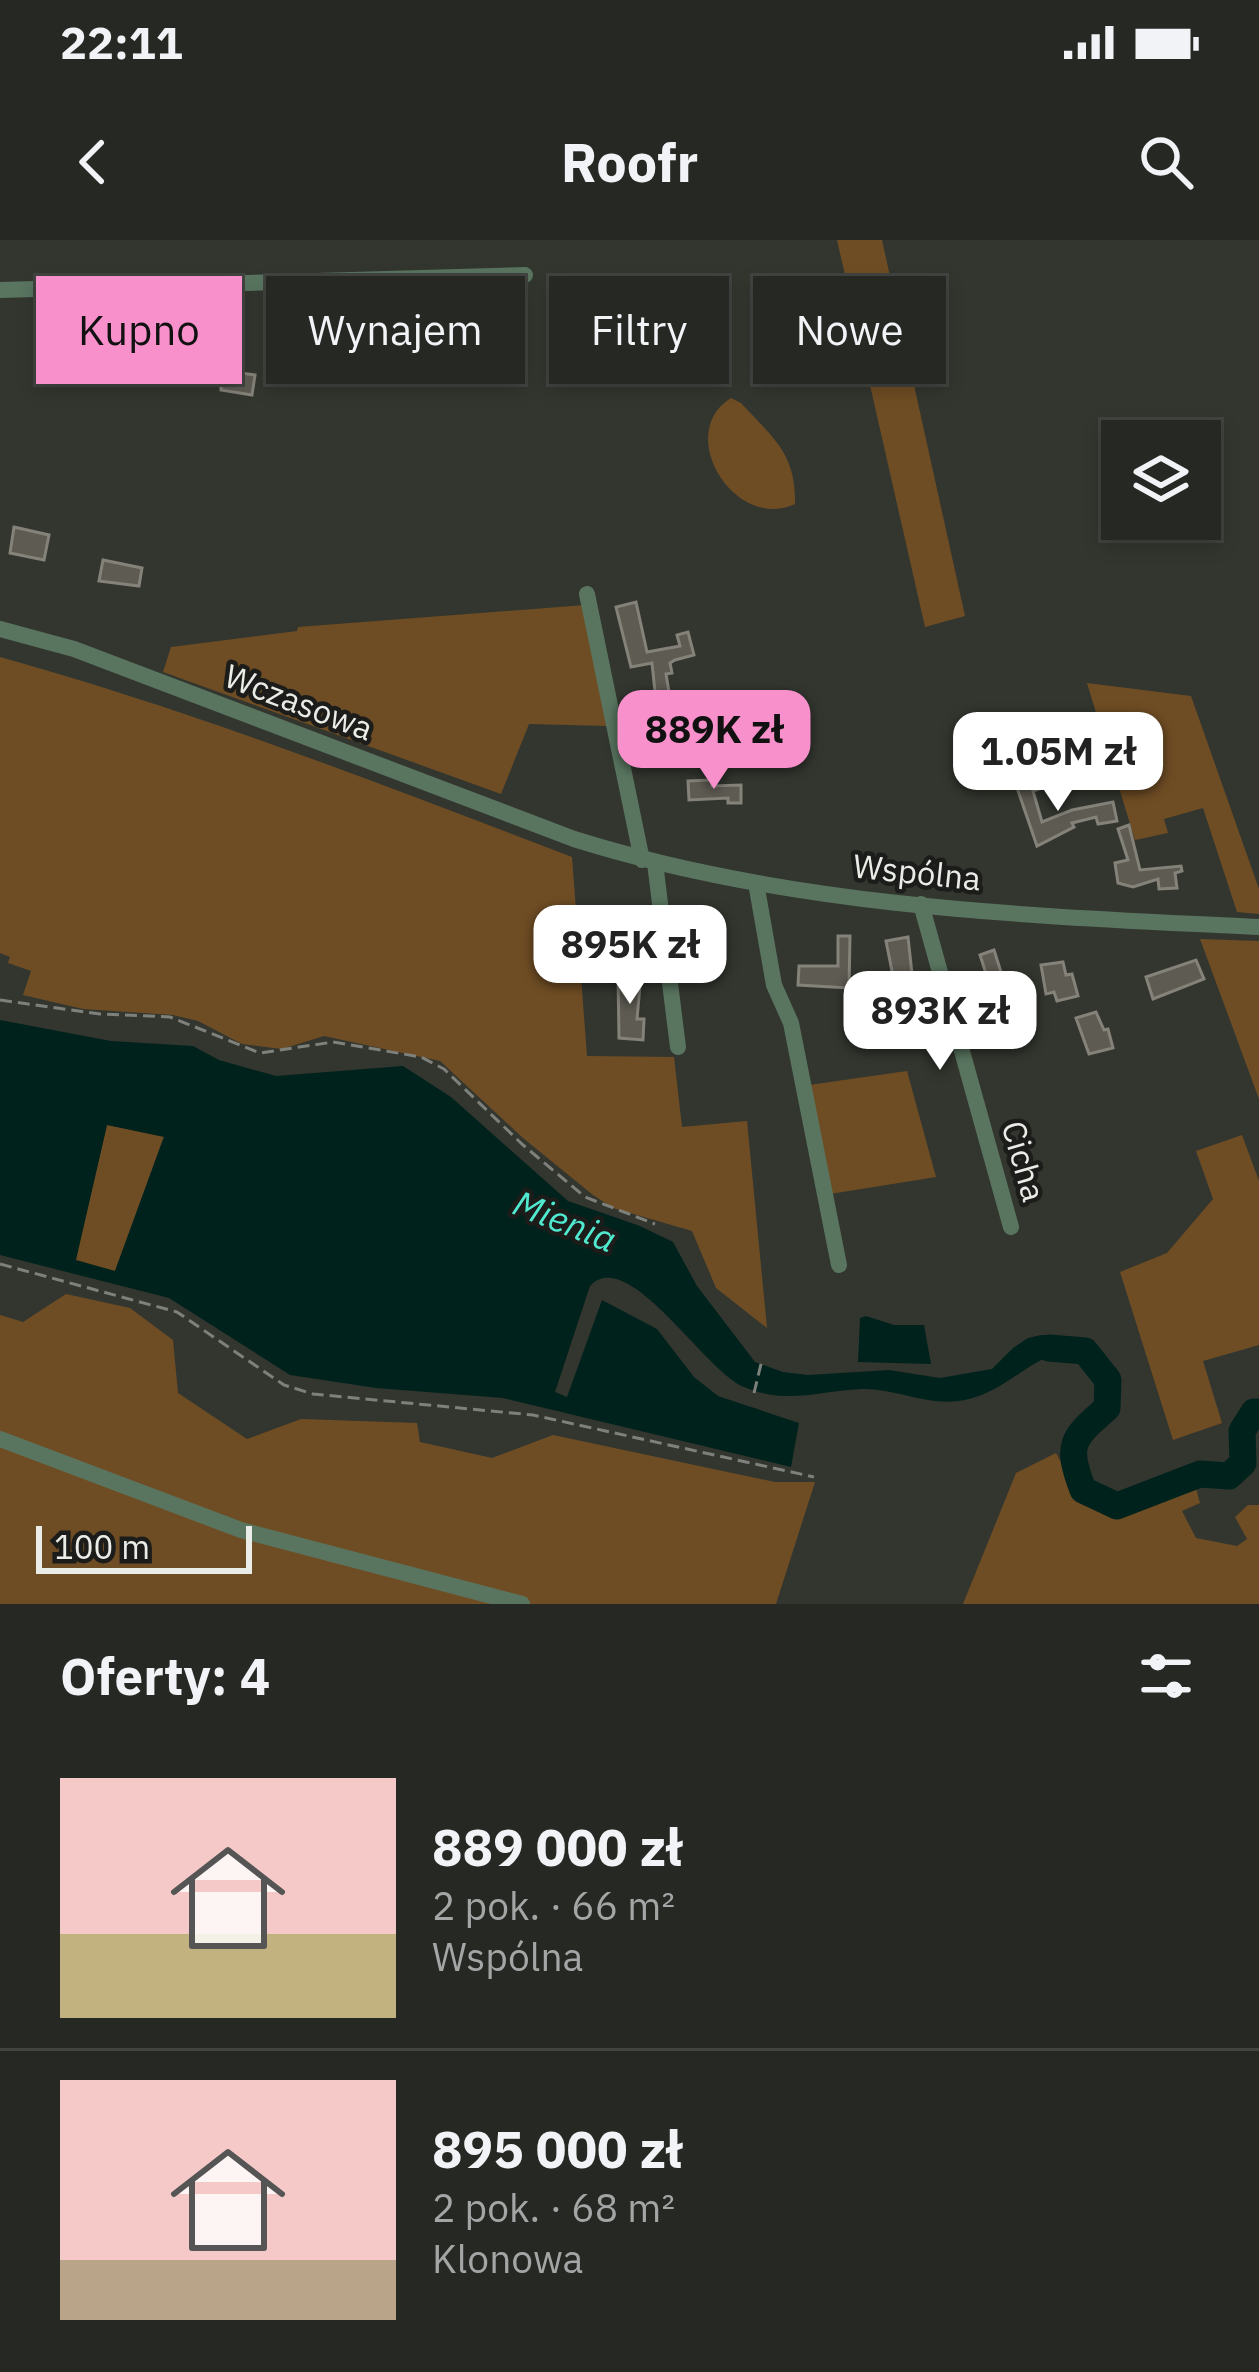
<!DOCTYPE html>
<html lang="pl">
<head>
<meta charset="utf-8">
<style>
  :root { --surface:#262823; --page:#323430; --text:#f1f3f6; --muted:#a4a6a6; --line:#424441; --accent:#f890cb }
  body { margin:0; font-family:"IBM Plex Sans",sans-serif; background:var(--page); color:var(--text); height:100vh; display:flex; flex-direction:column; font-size:45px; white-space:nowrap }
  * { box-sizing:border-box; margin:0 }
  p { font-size:39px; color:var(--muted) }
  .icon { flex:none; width:66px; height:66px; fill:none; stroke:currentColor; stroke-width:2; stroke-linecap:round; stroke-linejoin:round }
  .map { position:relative; height:1364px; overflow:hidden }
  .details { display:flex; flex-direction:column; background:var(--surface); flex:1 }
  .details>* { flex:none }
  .top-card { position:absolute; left:36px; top:36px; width:1188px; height:108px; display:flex; gap:24px }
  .controls { position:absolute; left:1101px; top:180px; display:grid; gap:24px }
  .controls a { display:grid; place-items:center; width:120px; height:120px; border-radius:0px; background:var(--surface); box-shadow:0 6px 18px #0003,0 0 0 3px var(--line); font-size:60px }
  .scale { position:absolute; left:36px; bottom:30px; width:216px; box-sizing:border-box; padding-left:12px; border:6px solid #eaece7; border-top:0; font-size:33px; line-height:42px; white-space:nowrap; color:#eaece7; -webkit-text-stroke:9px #1c1d1a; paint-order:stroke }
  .price { position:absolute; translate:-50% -102px; padding:0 27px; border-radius:24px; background:#fff; color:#222; font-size:39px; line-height:78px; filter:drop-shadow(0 3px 6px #0008) }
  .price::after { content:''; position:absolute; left:50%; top:72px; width:36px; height:27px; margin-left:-18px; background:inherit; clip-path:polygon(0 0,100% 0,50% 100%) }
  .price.current { background:var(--accent); color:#111 }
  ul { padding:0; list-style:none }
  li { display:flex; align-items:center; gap:36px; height:300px; padding:0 60px }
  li+li { border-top:3px solid var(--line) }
  li span { display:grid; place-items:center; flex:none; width:336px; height:240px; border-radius:0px; color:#555 }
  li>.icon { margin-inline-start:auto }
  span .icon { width:144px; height:144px; fill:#fffc; stroke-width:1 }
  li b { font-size:51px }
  h2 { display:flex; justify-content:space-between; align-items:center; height:144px; padding:0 60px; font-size:51px }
  .tag { padding:0 42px; border-radius:0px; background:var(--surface); box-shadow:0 6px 18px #0003,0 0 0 3px var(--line); font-size:42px; line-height:108px }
  .tag.current { background:var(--accent); color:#111 }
  .status { display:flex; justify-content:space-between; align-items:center; height:84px; padding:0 60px; background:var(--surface); direction:ltr }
  .status svg { height:33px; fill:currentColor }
  header { display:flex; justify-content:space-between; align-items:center; height:156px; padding:0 60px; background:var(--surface); font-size:54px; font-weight:700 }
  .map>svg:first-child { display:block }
  .green { fill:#6f4d24 }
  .water { fill:#00221c; fill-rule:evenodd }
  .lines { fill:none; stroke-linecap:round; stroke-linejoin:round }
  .river { stroke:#00221c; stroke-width:27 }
  .building { fill:#5d5b52; stroke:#848279; stroke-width:3 }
  .path { stroke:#7e817b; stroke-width:3; stroke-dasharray:12 6; stroke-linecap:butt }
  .minor { stroke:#597560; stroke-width:16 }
  .labels { text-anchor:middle; stroke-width:9; stroke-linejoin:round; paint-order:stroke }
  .street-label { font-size:33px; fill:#eaece7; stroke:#1c1d1a }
  .water-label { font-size:36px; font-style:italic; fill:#50e9d0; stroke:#1c1d1a }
</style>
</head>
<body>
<div class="status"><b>22:11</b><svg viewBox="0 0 49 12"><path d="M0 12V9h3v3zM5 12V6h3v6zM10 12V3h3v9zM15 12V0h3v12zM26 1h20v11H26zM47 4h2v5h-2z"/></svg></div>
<header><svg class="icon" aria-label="back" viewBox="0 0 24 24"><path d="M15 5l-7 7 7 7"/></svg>Roofr<svg class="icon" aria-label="search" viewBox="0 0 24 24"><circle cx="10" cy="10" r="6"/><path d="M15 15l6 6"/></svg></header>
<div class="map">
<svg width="1259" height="1364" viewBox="0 0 1259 1364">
  <rect width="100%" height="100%" fill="#33362f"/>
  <path class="green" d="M 837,0 L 882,0 L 965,376 L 925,387 Z
    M 731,158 L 741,163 C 773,198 796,213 795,264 C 734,292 674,193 731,158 Z
    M 585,365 L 608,486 L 529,484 L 501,554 L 163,432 L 171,407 L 297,391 L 298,387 Z
    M 0,417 C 195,471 383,545 572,617 L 587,816 L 674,817 L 682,887 L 747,881 L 767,1088 L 716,1048 L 692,991 L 613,968 L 593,955 L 523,898 L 440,821 L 324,796 L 282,809 L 242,804 L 198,781 L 173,775 L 83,769 L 23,755 L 31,731 L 8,723 L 10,717 L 0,713 Z
    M 1087,443 L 1191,456 L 1259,649 L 1259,674 L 1237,672 L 1203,568 L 1164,579 L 1168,593 L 1135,600 Z
    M 1200,699 L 1259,701 L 1259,859 Z
    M 907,831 L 936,937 L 830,954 L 809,845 Z
    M 107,885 L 164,896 L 115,1031 L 75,1021 Z
    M 1242,895 L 1259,941 L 1259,1105 L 1203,1121 L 1222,1183 L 1173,1200 L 1120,1032 L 1167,1013 L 1213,959 L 1196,911 Z
    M 66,1054 L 130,1068 L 173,1100 L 178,1153 L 247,1199 L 301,1179 L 417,1183 L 420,1202 L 492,1218 L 553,1195 L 775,1242 L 815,1242 L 776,1364 L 0,1364 L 0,1075 L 23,1082 Z
    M 1056,1213 L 1083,1263 L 1112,1277 L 1196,1248 L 1200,1263 L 1182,1271 L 1196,1298 L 1237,1306 L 1247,1299 L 1235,1277 L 1248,1265 L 1259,1265 L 1259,1364 L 963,1364 L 1016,1233 Z"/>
  <path class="water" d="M 0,780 L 111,801 L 193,806 L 219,820 L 276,836 L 403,826 L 451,857 L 568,961 L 640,986 L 673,1002 L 697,1046 L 755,1122 L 783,1132 L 808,1135 L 889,1130 L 940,1138 L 992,1129 L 1013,1108 L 1028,1098 L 1041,1095 L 1071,1097 L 1093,1108 L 1070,1119 L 1057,1113 C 1025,1124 1003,1151 969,1159 C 931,1169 898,1148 861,1149 C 817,1151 788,1165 744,1147 C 704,1131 628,1005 590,1046 L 555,1152 L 567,1157 L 602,1060 L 657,1089 L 694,1137 L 718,1156 L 799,1183 L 791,1227 L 503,1158 L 376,1148 L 290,1135 L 169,1058 L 0,1015 ZM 107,885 L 164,897 L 115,1031 L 76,1020 Z
    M 866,1076 L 894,1085 L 924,1085 L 931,1124 L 858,1122 L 860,1078 Z"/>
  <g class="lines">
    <path class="river" d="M 1049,1108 L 1085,1111 L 1108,1140 L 1107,1168 C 1071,1199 1066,1205 1083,1250 L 1117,1266 L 1200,1234 L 1229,1236 L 1243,1223 L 1242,1191 L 1254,1172 L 1259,1172"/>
  </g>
  <path class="building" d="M 221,121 L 241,126 L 240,133 L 255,135 L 252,155 L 221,150 Z
    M 14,287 L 49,295 L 44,320 L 10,313 Z
    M 103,320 L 142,328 L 139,346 L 99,341 Z
    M 636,362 L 647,412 L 680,406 L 677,395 L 688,392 L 694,415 L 675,420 L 670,423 L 672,433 L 666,434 L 670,458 L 699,453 L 703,470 L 655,476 L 658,490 L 651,492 L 652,498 L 635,501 L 628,490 L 630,478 L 652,473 L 650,462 L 656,461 L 652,423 L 631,427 L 616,367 Z
    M 1039,537 L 1042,548 L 1033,551 L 1042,582 L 1072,570 L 1113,562 L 1117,581 L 1098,584 L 1096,577 L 1072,583 L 1074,587 L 1037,606 L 1016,545 Z
    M 711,540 L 712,546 L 741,545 L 741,563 L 728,563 L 728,558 L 689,560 L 688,541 Z
    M 1129,585 L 1140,630 L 1181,626 L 1182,631 L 1175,633 L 1177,648 L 1159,649 L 1158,639 L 1133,647 L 1118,643 L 1115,623 L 1128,620 L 1118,589 Z
    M 838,696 L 850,696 L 849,748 L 798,745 L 799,726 L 838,726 Z
    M 908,697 L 913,743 L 895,746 L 886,701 Z
    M 994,710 L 1007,751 L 979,760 L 982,770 L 965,776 L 963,754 L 990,746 L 980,715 Z
    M 1196,720 L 1204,739 L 1153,759 L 1146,737 Z
    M 1063,722 L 1066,735 L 1072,734 L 1078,756 L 1057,761 L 1054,752 L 1046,754 L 1041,725 Z
    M 618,734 L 641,735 L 637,779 L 644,779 L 643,800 L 619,798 Z
    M 1096,772 L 1104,790 L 1108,789 L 1113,808 L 1089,814 L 1076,778 Z"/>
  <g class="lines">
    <path class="path" d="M 0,760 L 100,774 L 170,777 L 260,813 L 333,802 L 421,817 L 444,829 L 523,905 L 585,957 L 655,984
      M 0,1024 L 177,1072 L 284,1145 L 313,1154 L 533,1175 L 814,1237
      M 754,1153 L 762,1120"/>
    <path class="minor" d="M 0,50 L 525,35
      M 587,354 L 642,620
      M 0,389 L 74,409 L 574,599 C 794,668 1031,676 1259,687
      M 655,623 L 678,807
      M 756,643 L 774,745 L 791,783 L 839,1025
      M 921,664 L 1011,987
      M 0,1199 L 241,1290 L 522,1364"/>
  </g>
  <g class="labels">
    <g class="street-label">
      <text transform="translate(299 462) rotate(21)" y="12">Wczasowa</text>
      <text transform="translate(917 632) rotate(6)" y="12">Wspólna</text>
      <text transform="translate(1024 921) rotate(74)" y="12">Cicha</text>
    </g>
    <g class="water-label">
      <text transform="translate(565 981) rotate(22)" y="13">Mienia</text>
    </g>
  </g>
</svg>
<div class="controls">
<a><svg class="icon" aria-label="layers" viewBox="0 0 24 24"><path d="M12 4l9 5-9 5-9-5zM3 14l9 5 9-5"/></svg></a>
</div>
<div class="scale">100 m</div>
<b class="price current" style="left:714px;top:552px">889K zł</b>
<b class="price" style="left:1058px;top:574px">1.05M zł</b>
<b class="price" style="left:630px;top:767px">895K zł</b>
<b class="price" style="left:940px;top:833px">893K zł</b>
<div class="top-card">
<a class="tag current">Kupno</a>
<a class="tag">Wynajem</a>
<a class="tag">Filtry</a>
<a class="tag">Nowe</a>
</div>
</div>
<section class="details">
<h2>Oferty: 4<svg class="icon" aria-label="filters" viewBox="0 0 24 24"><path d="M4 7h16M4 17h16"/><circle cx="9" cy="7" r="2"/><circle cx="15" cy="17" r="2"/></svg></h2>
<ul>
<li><span style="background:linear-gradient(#f6c9c9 65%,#c2b280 0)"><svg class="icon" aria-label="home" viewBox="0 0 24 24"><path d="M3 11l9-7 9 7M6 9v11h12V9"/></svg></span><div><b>889 000 zł</b><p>2 pok. · 66 m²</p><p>Wspólna</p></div></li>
<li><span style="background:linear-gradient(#f6c9c9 75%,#b9a48a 0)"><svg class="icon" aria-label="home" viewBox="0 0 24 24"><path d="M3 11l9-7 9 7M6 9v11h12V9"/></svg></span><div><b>895 000 zł</b><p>2 pok. · 68 m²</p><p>Klonowa</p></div></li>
</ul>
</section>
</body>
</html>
